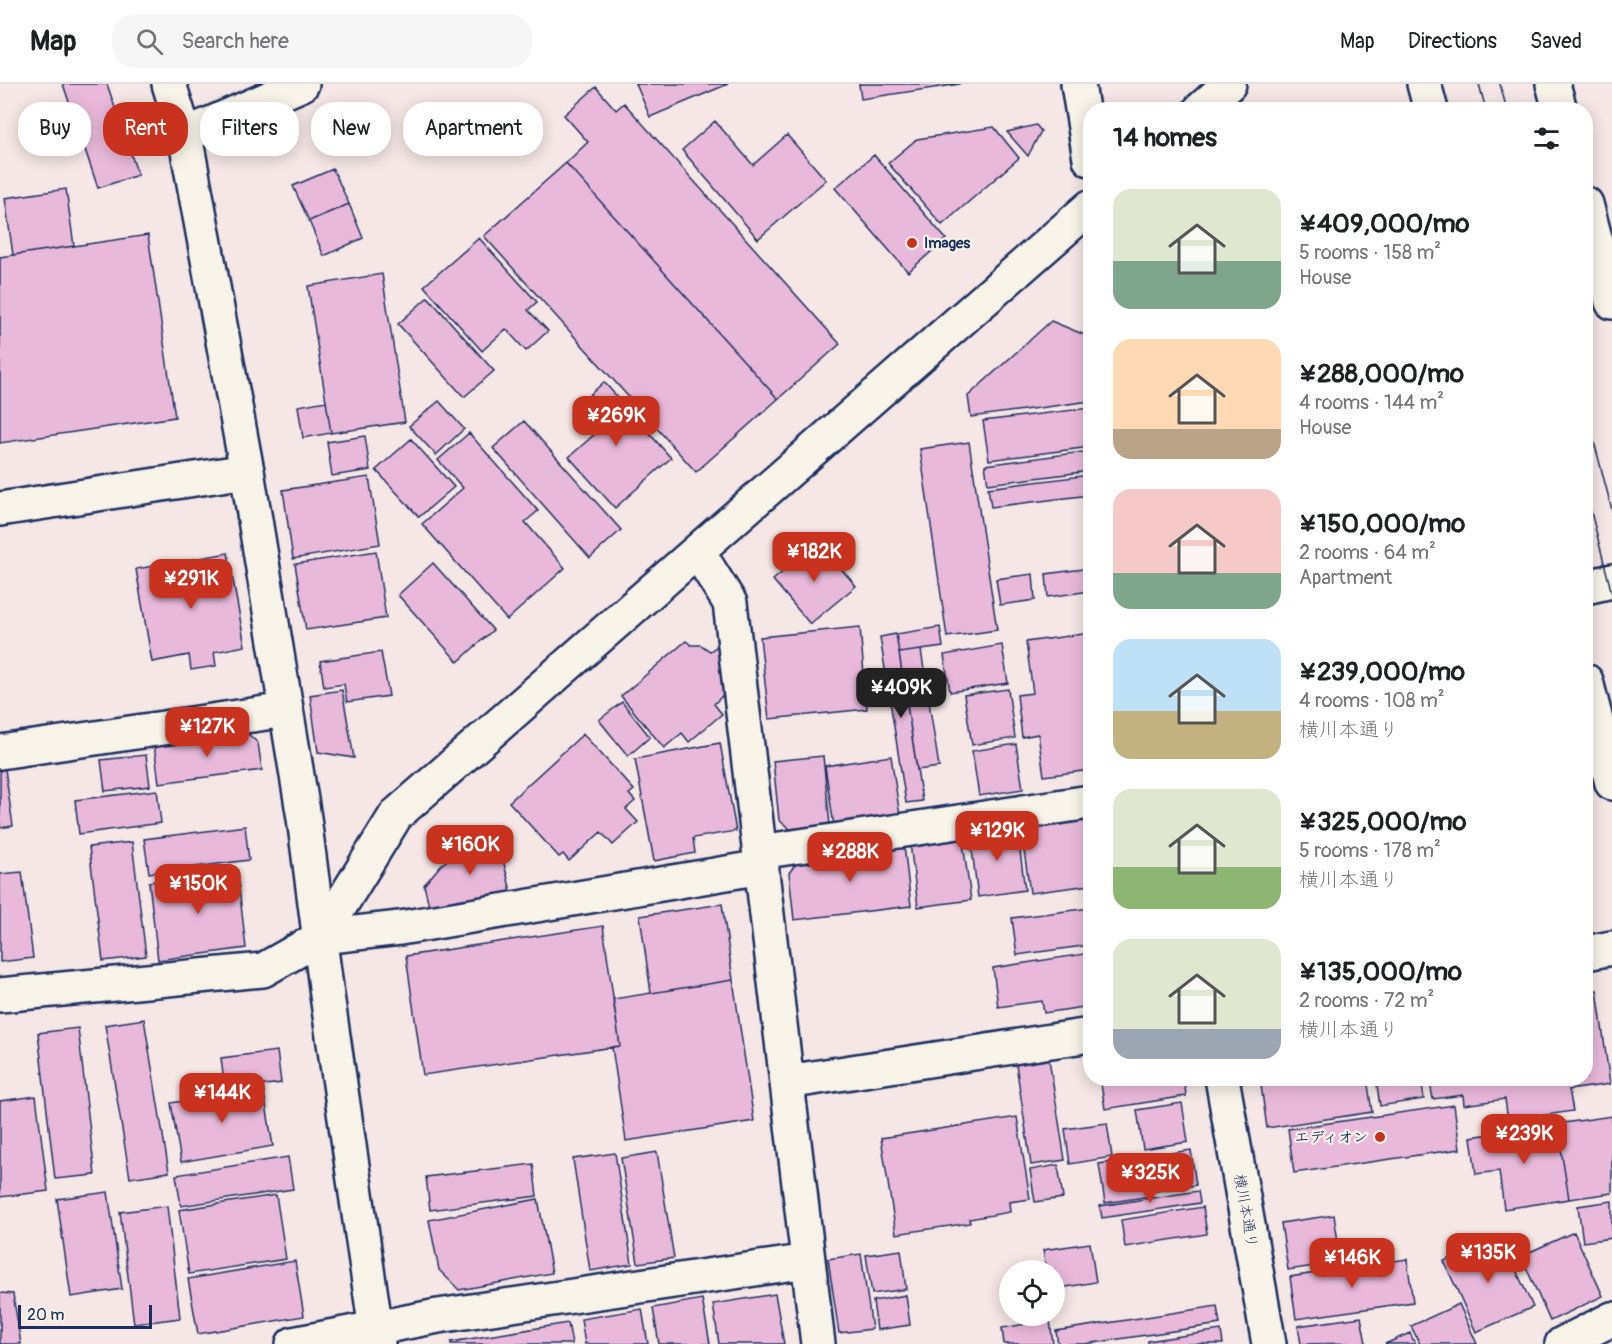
<!DOCTYPE html>
<html lang="en">
<head>
<meta charset="utf-8">
<style>
  :root { --surface:#fff; --page:#f6f6f6; --text:#202124; --muted:#757577; --line:#e0e0e0; --accent:#c8321e }
  body { margin:0; font-family:Pangolin,"Klee One",sans-serif; background:var(--page); color:var(--text); height:100vh; display:flex; flex-direction:column; font-size:22px; white-space:nowrap }
  * { box-sizing:border-box; margin:0 }
  p { font-size:20px; color:var(--muted) }
  .icon { flex:none; width:33px; height:33px; fill:none; stroke:currentColor; stroke-width:2; stroke-linecap:round; stroke-linejoin:round }
  .map { position:relative; flex:1; overflow:hidden }
  .sheet { position:absolute; left:1083px; top:18px; width:510px; height:984px; display:flex; flex-direction:column; background:var(--surface); border-radius:24px; box-shadow:0 3px 15px #0003 }
  .sheet>* { flex:none }
  .guide { position:absolute; left:18px; top:18px; width:570px; height:54px; display:flex; gap:12px }
  .controls { position:absolute; left:999px; top:1176px; display:grid; gap:12px }
  .controls a { display:grid; place-items:center; width:66px; height:66px; border-radius:50%; background:var(--surface); box-shadow:0 3px 15px #0003; font-size:30px }
  .scale { position:absolute; left:18px; bottom:15px; width:134px; box-sizing:border-box; padding-left:6px; border:3px solid #1b2f5e; border-top:0; font-size:16px; line-height:21px; white-space:nowrap; color:#1b2f5e; -webkit-text-stroke:4px #f7f3e8; paint-order:stroke }
  .price { position:absolute; translate:-50% -51px; padding:0 14px; border-radius:12px; background:var(--accent); color:#fff; font-size:20px; line-height:39px; filter:drop-shadow(0 2px 3px #0008) }
  .price::after { content:''; position:absolute; left:50%; top:36px; width:18px; height:14px; margin-left:-9px; background:inherit; clip-path:polygon(0 0,100% 0,50% 100%) }
  .price.on { background:#222; color:#fff }
  ul { padding:0; list-style:none }
  li { display:flex; align-items:center; gap:18px; height:150px; padding:0 30px }
  li span { display:grid; place-items:center; flex:none; width:168px; height:120px; border-radius:18px; color:#555 }
  li>.icon { margin-inline-start:auto }
  span .icon { width:72px; height:72px; fill:#fffc; stroke-width:1 }
  li b { font-size:26px }
  h2 { display:flex; justify-content:space-between; align-items:center; height:72px; padding:0 30px; font-size:26px }
  .tag { padding:0 21px; border-radius:24px; background:var(--surface); box-shadow:0 3px 15px #0003; font-size:21px; line-height:54px }
  .tag.on { background:var(--accent); color:#fff }
  header { display:flex; align-items:center; gap:36px; box-sizing:border-box; height:84px; padding:0 30px; background:var(--surface); border-bottom:2px solid var(--line) }
  header strong { font-size:28px }
  nav { display:flex; gap:33px; margin-inline-start:auto; font-size:21px }
  .search { width:420px; height:54px; background:var(--page); display:flex; align-items:center; gap:15px; box-sizing:border-box; padding:0 21px; border-radius:24px; color:var(--muted); font-size:22px }
  .map>svg:first-child { display:block }
  .building { fill:#e9b9d9; stroke:#1b2f5e; stroke-width:1.5 }
  .lines { fill:none; stroke-linecap:round; stroke-linejoin:round }
  .minor-casing { stroke:#1b2f5e; stroke-width:38 }
  .tertiary-casing { stroke:#1b2f5e; stroke-width:38 }
  .trunk-casing { stroke:#1b2f5e; stroke-width:38 }
  .minor { stroke:#f7f3e8; stroke-width:33 }
  .tertiary { stroke:#f7f3e8; stroke-width:33 }
  .trunk { stroke:#f7f3e8; stroke-width:33 }
  .tram { stroke:#1b2f5e; stroke-width:1.5 }
  .poi-dot { fill:#c8321e; stroke:#f7f3e8; stroke-width:2 }
  .labels { text-anchor:middle; stroke-width:4.5; stroke-linejoin:round; paint-order:stroke }
  .poi-label { font-size:15px; font-weight:bold; fill:#1b2f5e; stroke:#f7f3e8; text-anchor:start }
  .street-label { font-size:15px; fill:#1b2f5e; stroke:#f7f3e8 }
</style>
</head>
<body>
<header>
<strong>Map</strong>
<div class="search"><svg class="icon" aria-label="search" viewBox="0 0 24 24"><circle cx="10" cy="10" r="6"/><path d="M15 15l6 6"/></svg>Search here</div>
<nav><a>Map</a><a>Directions</a><a>Saved</a></nav>
</header>
<div class="map">
<svg width="1612" height="1260" viewBox="0 0 1612 1260">
  <rect width="100%" height="100%" fill="#f4e7e5"/>
  <filter id="ink" filterUnits="userSpaceOnUse"><feTurbulence type="fractalNoise" baseFrequency=".0167" numOctaves="2"/><feDisplacementMap in="SourceGraphic" scale="12" xChannelSelector="R" yChannelSelector="G"/><feConvolveMatrix kernelMatrix="1 2 1 2 8 2 1 2 1" color-interpolation-filters="sRGB"/></filter>
  <g filter="url(#ink)">
    <path class="building" d="M 63,0 L 107,0 L 138,91 L 98,104 Z
      M 636,0 L 728,0 L 650,33 Z
      M 859,0 L 960,0 L 861,15 Z
      M 596,3 L 616,26 L 624,19 L 840,260 L 778,315 L 566,79 L 588,58 L 564,31 Z
      M 715,37 L 753,81 L 787,51 L 826,96 L 758,155 L 682,66 Z
      M 1036,41 L 1041,47 L 1028,72 L 1007,48 Z
      M 994,43 L 1019,74 L 942,141 L 888,79 L 917,55 Z
      M 874,71 L 946,155 L 908,188 L 835,104 Z
      M 566,79 L 778,315 L 696,388 L 484,152 Z
      M 333,85 L 349,120 L 309,137 L 293,102 Z
      M 66,105 L 74,162 L 13,171 L 5,114 Z
      M 349,120 L 363,154 L 324,172 L 309,137 Z
      M 148,151 L 175,333 L 0,359 L 0,173 Z
      M 479,154 L 537,218 L 528,226 L 548,247 L 526,267 L 506,245 L 482,267 L 424,202 Z
      M 382,190 L 405,338 L 331,349 L 308,202 Z
      M 428,213 L 494,287 L 464,313 L 398,240 Z
      M 1051,237 L 1085,251 L 1090,289 L 1090,317 L 971,333 L 968,312 Z
      M 604,298 L 671,374 L 615,424 L 569,373 L 596,349 L 574,325 Z
      M 326,317 L 331,349 L 303,354 L 298,322 Z
      M 439,317 L 464,345 L 436,371 L 409,342 Z
      M 1090,324 L 1090,363 L 989,376 L 983,337 Z
      M 524,337 L 621,446 L 590,474 L 493,364 Z
      M 469,349 L 538,427 L 525,438 L 565,484 L 507,536 L 422,440 L 463,404 L 438,376 Z
      M 365,352 L 370,386 L 332,392 L 327,358 Z
      M 411,355 L 454,403 L 419,433 L 376,386 Z
      M 969,358 L 997,546 L 947,553 L 920,365 Z
      M 1090,367 L 1090,387 L 988,400 L 985,381 Z
      M 1090,391 L 1090,411 L 991,423 L 988,404 Z
      M 369,393 L 380,460 L 293,475 L 283,406 Z
      M 818,458 L 856,502 L 810,540 L 773,496 Z
      M 376,467 L 386,534 L 306,546 L 295,480 Z
      M 228,469 L 245,562 L 214,568 L 216,582 L 191,586 L 189,571 L 152,578 L 136,485 Z
      M 433,479 L 493,546 L 458,578 L 398,511 Z
      M 1090,484 L 1090,507 L 1048,513 L 1046,490 Z
      M 1033,490 L 1035,516 L 1000,521 L 996,495 Z
      M 860,543 L 867,625 L 769,635 L 760,553 Z
      M 940,543 L 943,563 L 899,569 L 896,550 Z
      M 1090,549 L 1090,686 L 1044,692 L 1038,650 L 1022,653 L 1017,611 L 1033,609 L 1026,558 Z
      M 896,550 L 922,717 L 906,719 L 880,553 Z
      M 686,557 L 691,561 L 701,561 L 710,567 L 720,560 L 725,609 L 714,620 L 722,630 L 689,658 L 682,649 L 664,664 L 621,612 Z
      M 1002,561 L 1008,599 L 950,608 L 944,571 Z
      M 921,566 L 939,683 L 917,686 L 899,569 Z
      M 381,568 L 389,612 L 347,618 L 344,600 L 324,603 L 320,577 Z
      M 1008,605 L 1015,654 L 972,661 L 964,611 Z
      M 342,606 L 354,674 L 318,668 L 310,611 Z
      M 622,618 L 650,653 L 628,672 L 599,636 Z
      M 247,649 L 258,659 L 262,686 L 159,699 L 154,661 Z
      M 583,650 L 634,706 L 629,710 L 635,717 L 626,725 L 638,738 L 613,761 L 601,748 L 569,777 L 563,770 L 559,773 L 509,718 Z
      M 720,659 L 736,747 L 693,754 L 695,769 L 654,777 L 635,675 Z
      M 1016,660 L 1023,705 L 979,712 L 972,667 Z
      M 146,671 L 150,702 L 105,707 L 101,676 Z
      M 823,672 L 830,741 L 790,745 L 779,736 L 773,677 Z
      M 891,672 L 900,732 L 834,742 L 825,682 Z
      M 5,685 L 13,742 L 0,744 L 0,686 Z
      M 157,706 L 161,739 L 79,750 L 75,716 Z
      M 1090,735 L 1090,801 L 1030,809 L 1021,745 Z
      M 245,742 L 249,776 L 149,789 L 144,755 Z
      M 489,742 L 498,756 L 512,811 L 431,830 L 424,801 L 441,781 Z
      M 1017,744 L 1025,806 L 978,813 L 970,750 Z
      M 962,752 L 971,816 L 918,823 L 910,759 Z
      M 132,758 L 146,872 L 103,877 L 89,763 Z
      M 904,761 L 911,822 L 794,836 L 789,789 L 800,774 Z
      M 237,786 L 246,864 L 158,876 L 149,798 Z
      M 22,788 L 33,874 L 0,878 L 0,790 Z
      M 722,820 L 733,896 L 651,909 L 640,832 Z
      M 1090,824 L 1090,861 L 1017,871 L 1012,834 Z
      M 603,842 L 620,962 L 423,991 L 406,872 Z
      M 1090,869 L 1090,922 L 1044,929 L 1042,917 L 998,923 L 993,884 Z
      M 733,896 L 754,1037 L 626,1057 L 612,963 L 620,962 L 613,915 Z
      M 1597,906 L 1610,1000 L 1569,1006 L 1573,1027 L 1508,1037 L 1505,1015 L 1464,1021 L 1463,1011 L 1433,1015 L 1429,994 L 1586,994 L 1586,908 Z
      M 144,935 L 169,1088 L 130,1094 L 105,941 Z
      M 78,944 L 95,1091 L 55,1095 L 38,949 Z
      M 277,967 L 281,999 L 225,1006 L 221,974 Z
      M 1049,975 L 1065,1076 L 1031,1081 L 1016,980 Z
      M 1138,994 L 1184,994 L 1186,1012 L 1105,1025 L 1101,1000 Z
      M 1260,994 L 1367,994 L 1372,1028 L 1267,1044 Z
      M 1376,994 L 1421,994 L 1424,1015 L 1380,1022 Z
      M 263,1003 L 273,1062 L 181,1078 L 171,1019 Z
      M 36,1012 L 48,1107 L 0,1113 L 0,1017 Z
      M 1182,1019 L 1188,1058 L 1143,1065 L 1137,1026 Z
      M 1454,1021 L 1460,1065 L 1294,1089 L 1288,1045 Z
      M 1612,1032 L 1612,1109 L 1569,1115 L 1557,1040 Z
      M 1017,1033 L 1030,1115 L 1009,1118 L 1010,1128 L 969,1135 L 970,1139 L 896,1150 L 881,1054 Z
      M 1107,1039 L 1112,1073 L 1070,1080 L 1065,1045 Z
      M 1557,1040 L 1569,1115 L 1504,1125 L 1499,1087 L 1476,1090 L 1471,1053 Z
      M 1191,1066 L 1196,1101 L 1156,1107 L 1151,1072 Z
      M 657,1068 L 674,1174 L 638,1179 L 621,1074 Z
      M 615,1069 L 632,1180 L 590,1187 L 573,1075 Z
      M 288,1073 L 293,1105 L 181,1122 L 176,1091 Z
      M 1146,1073 L 1151,1112 L 1105,1119 L 1099,1080 Z
      M 533,1080 L 537,1112 L 430,1126 L 426,1093 Z
      M 1058,1081 L 1063,1114 L 1035,1118 L 1030,1086 Z
      M 1198,1107 L 1200,1119 L 1102,1134 L 1100,1122 Z
      M 108,1108 L 122,1205 L 71,1213 L 57,1115 Z
      M 276,1111 L 286,1175 L 189,1190 L 179,1126 Z
      M 538,1115 L 552,1189 L 459,1206 L 439,1186 L 429,1136 Z
      M 1612,1117 L 1612,1154 L 1583,1158 L 1578,1122 Z
      M 167,1122 L 180,1234 L 134,1240 L 120,1128 Z
      M 1203,1123 L 1207,1150 L 1125,1163 L 1121,1136 Z
      M 1334,1131 L 1341,1178 L 1288,1186 L 1281,1139 Z
      M 1574,1148 L 1603,1212 L 1550,1237 L 1521,1172 Z
      M 1500,1151 L 1533,1223 L 1476,1248 L 1444,1177 Z
      M 1090,1159 L 1096,1198 L 1054,1205 L 1054,1186 L 1046,1186 L 1043,1166 Z
      M 901,1166 L 906,1205 L 872,1210 L 866,1171 Z
      M 861,1170 L 872,1245 L 839,1249 L 828,1175 Z
      M 1407,1175 L 1413,1218 L 1296,1235 L 1290,1193 Z
      M 295,1177 L 304,1232 L 198,1250 L 188,1195 Z
      M 0,1209 L 13,1210 L 21,1260 L 0,1260 Z
      M 775,1210 L 784,1260 L 719,1260 L 713,1220 Z
      M 906,1211 L 910,1241 L 877,1246 L 873,1217 Z
      M 702,1215 L 710,1260 L 659,1260 L 653,1224 Z
      M 1459,1220 L 1477,1260 L 1420,1260 L 1411,1242 Z
      M 1217,1222 L 1220,1240 L 1085,1260 L 1058,1260 L 1056,1247 Z
      M 642,1225 L 648,1260 L 585,1260 L 581,1235 Z
      M 1361,1233 L 1366,1259 L 1301,1260 L 1298,1242 Z
      M 1050,1236 L 1053,1260 L 1004,1260 L 1002,1244 Z
      M 568,1239 L 572,1260 L 451,1260 L 451,1258 Z
      M 1221,1246 L 1223,1260 L 1148,1260 L 1148,1257 Z
      M 1410,1249 L 1415,1260 L 1385,1260 Z"/>
    <g class="lines">
      <g class="minor-casing">
        <path id="minor" d="M 1078,0 L 1090,75
          M 185,51 L 302,0
          M 0,425 L 247,387
          M 698,468 L 730,519 L 818,1260
          M 1586,503 L 1612,497
          M 0,668 L 286,626
          M 760,768 L 1090,718
          M 1586,869 L 1612,864
          M 0,911 L 263,886 L 321,853 L 400,844 L 762,783
          M 1222,994 L 1269,1260
          M 787,998 L 1090,951
          M 293,1260 L 438,1232 L 808,1177
          M 1562,1260 L 1612,1235"/>
      </g>
      <g class="tertiary-casing">
        <path id="tertiary" d="M 169,0 L 185,51 L 247,387 L 304,734 L 327,911 L 378,1260
          M 1200,26 L 1229,0
          M 321,853 L 396,731 L 1090,123"/>
      </g>
      <g class="trunk-casing">
        <path id="trunk" d="M 1424,0 L 1431,26
          M 1553,0 L 1560,26
          M 1586,120 L 1612,218
          M 1586,597 L 1612,699"/>
      </g>
      <use href="#minor" class="minor"/>
      <use href="#tertiary" class="tertiary"/>
      <use href="#trunk" class="trunk"/>
      <path class="tram" d="M 1479,0 L 1486,26
        M 1500,0 L 1507,26
        M 1586,327 L 1612,426
        M 1586,408 L 1612,510"/>
    </g>
  </g>
  <g class="poi-dot">
    <circle cx="912" cy="159" r="6"/>
    <circle cx="1380" cy="1053" r="6"/>
  </g>
  <g class="labels">
    <g class="poi-label">
      <text x="924" y="164">Images</text>
      <text x="1368" y="1058" text-anchor="end">エディオン</text>
    </g>
    <g class="street-label">
      <text transform="translate(1246 1127) rotate(80)" y="5">横川本通り</text>
    </g>
  </g>
</svg>
<div class="controls">
<a><svg class="icon" aria-label="locate" viewBox="0 0 24 24"><circle cx="12" cy="12" r="6"/><path d="M12 2v4M12 18v4M2 12h4M18 12h4"/></svg></a>
</div>
<div class="scale">20 m</div>
<b class="price" style="left:616px;top:363px">¥269K</b>
<b class="price" style="left:814px;top:499px">¥182K</b>
<b class="price" style="left:191px;top:526px">¥291K</b>
<b class="price on" style="left:901px;top:635px">¥409K</b>
<b class="price" style="left:207px;top:674px">¥127K</b>
<b class="price" style="left:997px;top:778px">¥129K</b>
<b class="price" style="left:470px;top:792px">¥160K</b>
<b class="price" style="left:850px;top:799px">¥288K</b>
<b class="price" style="left:198px;top:831px">¥150K</b>
<b class="price" style="left:222px;top:1040px">¥144K</b>
<b class="price" style="left:1524px;top:1081px">¥239K</b>
<b class="price" style="left:1150px;top:1120px">¥325K</b>
<b class="price" style="left:1488px;top:1200px">¥135K</b>
<b class="price" style="left:1352px;top:1205px">¥146K</b>
<div class="guide">
<a class="tag">Buy</a>
<a class="tag on">Rent</a>
<a class="tag">Filters</a>
<a class="tag">New</a>
<a class="tag">Apartment</a>
</div>
<section class="sheet">
<h2>14 homes<svg class="icon" aria-label="filters" viewBox="0 0 24 24"><path d="M4 7h16M4 17h16"/><circle cx="9" cy="7" r="2"/><circle cx="15" cy="17" r="2"/></svg></h2>
<ul>
<li><span style="background:linear-gradient(#dfe7d0 60%,#7fa58c 0)"><svg class="icon" aria-label="home" viewBox="0 0 24 24"><path d="M3 11l9-7 9 7M6 9v11h12V9"/></svg></span><div><b>¥409,000/mo</b><p>5 rooms · 158 m²</p><p>House</p></div></li>
<li><span style="background:linear-gradient(#ffd9b3 75%,#b9a48a 0)"><svg class="icon" aria-label="home" viewBox="0 0 24 24"><path d="M3 11l9-7 9 7M6 9v11h12V9"/></svg></span><div><b>¥288,000/mo</b><p>4 rooms · 144 m²</p><p>House</p></div></li>
<li><span style="background:linear-gradient(#f6c9c9 70%,#7fa58c 0)"><svg class="icon" aria-label="home" viewBox="0 0 24 24"><path d="M3 11l9-7 9 7M6 9v11h12V9"/></svg></span><div><b>¥150,000/mo</b><p>2 rooms · 64 m²</p><p>Apartment</p></div></li>
<li><span style="background:linear-gradient(#bfe0f5 60%,#c2b280 0)"><svg class="icon" aria-label="home" viewBox="0 0 24 24"><path d="M3 11l9-7 9 7M6 9v11h12V9"/></svg></span><div><b>¥239,000/mo</b><p>4 rooms · 108 m²</p><p>横川本通り</p></div></li>
<li><span style="background:linear-gradient(#dfe7d0 65%,#8fb573 0)"><svg class="icon" aria-label="home" viewBox="0 0 24 24"><path d="M3 11l9-7 9 7M6 9v11h12V9"/></svg></span><div><b>¥325,000/mo</b><p>5 rooms · 178 m²</p><p>横川本通り</p></div></li>
<li><span style="background:linear-gradient(#dfe7d0 75%,#9aa5b1 0)"><svg class="icon" aria-label="home" viewBox="0 0 24 24"><path d="M3 11l9-7 9 7M6 9v11h12V9"/></svg></span><div><b>¥135,000/mo</b><p>2 rooms · 72 m²</p><p>横川本通り</p></div></li>
</ul>
</section>
</div>
</body>
</html>
